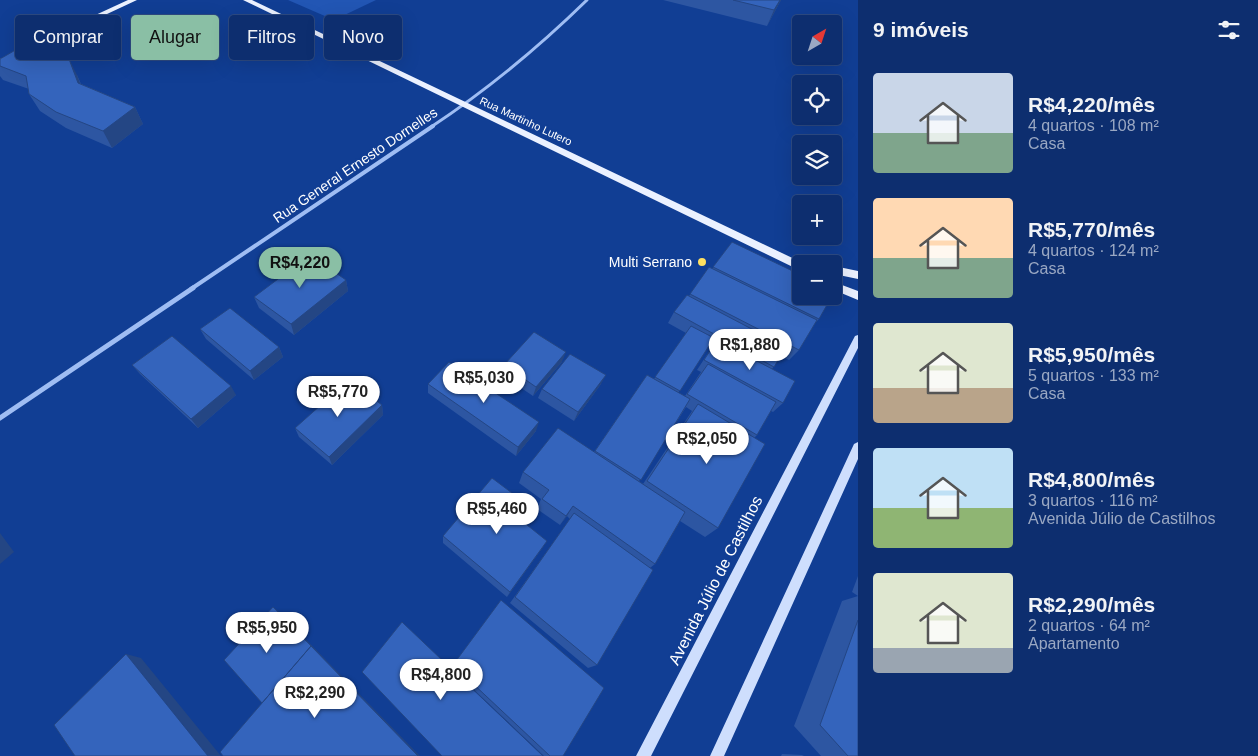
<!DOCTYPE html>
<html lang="pt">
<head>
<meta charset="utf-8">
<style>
  :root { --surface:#0d2e6f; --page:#1b3a77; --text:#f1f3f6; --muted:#9aa8c3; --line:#2d4a82; --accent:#8abfa5 }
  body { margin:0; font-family:Helvetica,sans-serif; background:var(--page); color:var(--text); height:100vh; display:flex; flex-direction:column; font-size:19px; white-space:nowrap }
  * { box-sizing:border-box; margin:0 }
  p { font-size:16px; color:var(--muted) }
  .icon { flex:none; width:28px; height:28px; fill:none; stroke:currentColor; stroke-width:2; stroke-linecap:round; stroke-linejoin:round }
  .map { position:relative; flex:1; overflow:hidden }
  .details { display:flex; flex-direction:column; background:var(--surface); width:400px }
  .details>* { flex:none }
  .top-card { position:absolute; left:15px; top:15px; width:475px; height:45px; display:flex; gap:10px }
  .needle { width:32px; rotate:39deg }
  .controls { position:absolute; left:792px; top:15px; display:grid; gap:10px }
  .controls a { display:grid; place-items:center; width:50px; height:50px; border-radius:5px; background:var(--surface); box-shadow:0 5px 20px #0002,0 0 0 1px var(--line); font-size:25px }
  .price { position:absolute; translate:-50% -42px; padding:0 11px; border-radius:18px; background:#fff; color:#222; font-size:16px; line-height:32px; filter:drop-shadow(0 1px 2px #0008) }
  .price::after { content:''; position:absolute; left:50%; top:30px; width:15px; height:11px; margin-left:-8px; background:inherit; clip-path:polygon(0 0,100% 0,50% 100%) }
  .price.active { background:var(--accent); color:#111 }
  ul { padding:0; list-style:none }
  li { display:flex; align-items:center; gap:15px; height:125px; padding:0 15px }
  li span { display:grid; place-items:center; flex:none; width:140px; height:100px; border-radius:5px; color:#555 }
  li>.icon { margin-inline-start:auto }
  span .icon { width:60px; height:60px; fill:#fffc; stroke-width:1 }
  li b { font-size:21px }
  h2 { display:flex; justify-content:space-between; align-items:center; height:60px; padding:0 15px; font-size:21px }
  .chip { padding:0 18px; border-radius:5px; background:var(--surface); box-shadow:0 5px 20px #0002,0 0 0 1px var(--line); font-size:18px; line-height:45px }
  .chip.active { background:var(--accent); color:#111 }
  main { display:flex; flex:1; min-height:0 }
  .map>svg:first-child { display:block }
  .green { fill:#2256b4 }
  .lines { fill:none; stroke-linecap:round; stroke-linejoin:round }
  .street-far2 { stroke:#9fbdf3; stroke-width:3 }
  .street-far1 { stroke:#9fbdf3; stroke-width:4 }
  .street { stroke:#9fbdf3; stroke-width:5 }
  .secondary { fill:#cedefd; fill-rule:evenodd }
  .primary { fill:#ebf1ff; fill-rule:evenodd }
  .wall { fill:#2d56a2; fill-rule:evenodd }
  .shaded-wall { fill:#244684 }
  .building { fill:#3464bc; stroke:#244684 }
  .poi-dot { fill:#ffe061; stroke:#113e94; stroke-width:2 }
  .labels { text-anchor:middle; stroke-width:4; stroke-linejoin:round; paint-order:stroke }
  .far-street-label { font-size:11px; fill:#fff; stroke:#113e94 }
  .street-label { font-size:14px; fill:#fff; stroke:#113e94 }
  .poi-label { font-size:14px; fill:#fff; stroke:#113e94; text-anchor:end }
  .near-street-label { font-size:16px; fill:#fff; stroke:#113e94 }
</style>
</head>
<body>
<main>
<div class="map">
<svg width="858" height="756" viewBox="0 0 858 756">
  <rect width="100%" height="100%" fill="#113e94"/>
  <path class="green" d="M 288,0 L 376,0 L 334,20 Z"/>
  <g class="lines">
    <path class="street-far2" d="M 431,127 C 487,90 539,47 587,0"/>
    <path class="street-far1" d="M 191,289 L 433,126"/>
    <path class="street" d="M 0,418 L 193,288"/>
    <path class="secondary" d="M 858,335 L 858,348 L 651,756 L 636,756 L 855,336 Z
      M 858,442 L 858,459 L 724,756 L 710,756 L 854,444 Z"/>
    <path class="primary" d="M 128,0 L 137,0 L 0,64 L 0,59 Z
      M 243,0 L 252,0 L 805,264 L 801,264 L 801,270 L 797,269 Z
      M 834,266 L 858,271 L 858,279 L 834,274 Z
      M 834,282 L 858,291 L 858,300 L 834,290 Z"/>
  </g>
  <path class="wall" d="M 663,0 L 781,0 L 767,26 Z
    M 0,59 L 77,75 L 81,84 L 135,107 L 143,124 L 112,148 L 66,128 L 40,111 L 29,94 L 29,89 L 3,80 L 0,76 Z
    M 732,242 L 819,319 L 815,323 L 799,350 L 789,360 L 781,356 L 772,369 L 783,403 L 773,412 L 771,411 L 757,435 L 754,438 L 718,528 L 705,537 L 680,521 L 655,564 L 650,568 L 597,665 L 588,668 L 510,603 L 570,519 L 567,516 L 560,525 L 537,509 L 541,499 L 519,483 L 523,472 L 594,452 L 647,375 L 654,379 L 686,333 L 668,323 L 674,312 L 689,296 L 709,267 L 712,269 ZM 709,346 L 712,347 L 697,370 L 701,372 L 685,396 L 678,393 ZM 686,407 L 692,411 L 688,417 L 643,484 L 639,481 Z
    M 346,280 L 348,291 L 294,335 L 259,308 L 254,297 Z
    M 200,329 L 279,347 L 283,357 L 254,380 L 206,339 Z
    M 562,362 L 533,396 L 502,375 L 504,365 Z
    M 132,365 L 236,395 L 198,428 L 140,374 Z
    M 428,384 L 536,431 L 516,456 L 428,393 Z
    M 601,384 L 574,421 L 538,398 L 542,389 Z
    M 382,405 L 383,415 L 332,465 L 299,437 L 295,428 Z
    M 532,508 L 528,515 L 523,522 L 543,547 L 507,597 L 443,543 L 443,536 Z
    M 858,576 L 858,756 L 821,756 L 794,726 L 842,601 L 858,596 L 852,592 Z
    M 453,665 L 563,756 L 544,756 L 452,669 Z
    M 782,754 L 802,755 L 804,756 L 781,756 Z"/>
  <path class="shaded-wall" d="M 780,0 L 781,0 L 767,26 L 774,10 Z
    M 69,59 L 77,75 L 86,99 L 78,83 Z
    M 135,107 L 143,124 L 112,148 L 103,131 Z
    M 346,280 L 348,291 L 294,335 L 291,324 Z
    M 279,347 L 283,357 L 254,380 L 250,371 Z
    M 566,352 L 562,362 L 533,396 L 536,387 Z
    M 606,375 L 601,384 L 574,421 L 578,412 Z
    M 231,386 L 236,395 L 198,428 L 191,419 Z
    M 382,405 L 383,415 L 332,465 L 329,457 Z
    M 539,422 L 536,431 L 516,456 L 518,447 Z
    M 573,506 L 567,516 L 560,525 L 566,516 Z
    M 532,508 L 528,515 L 519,528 L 522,521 Z
    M 0,533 L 14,552 L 0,564 Z
    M 547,541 L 543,547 L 507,597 L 510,592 Z
    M 273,607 L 278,611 L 420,756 L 418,756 Z
    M 126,654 L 141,658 L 221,756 L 208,756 Z"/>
  <path class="building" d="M 733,0 L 780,0 L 774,10 Z
    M 24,45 L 69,59 L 78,83 L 135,107 L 103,131 L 56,112 L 29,94 L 26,76 L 0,66 L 0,59 Z
    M 732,242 L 801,275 L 801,296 L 832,296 L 819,319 L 713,267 Z
    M 310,255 L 346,280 L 291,324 L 254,297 Z
    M 709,267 L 817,320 L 799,350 L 690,294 Z
    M 687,295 L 786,347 L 774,367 L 674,312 Z
    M 230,308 L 279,347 L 250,371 L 200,329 Z
    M 691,326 L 714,338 L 680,391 L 655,377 Z
    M 534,332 L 566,352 L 536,387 L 504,365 Z
    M 172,336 L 231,386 L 191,419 L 132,365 Z
    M 717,340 L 795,381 L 783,403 L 704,360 Z
    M 570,354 L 606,375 L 578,412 L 542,389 Z
    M 449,362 L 539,422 L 518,447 L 428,384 Z
    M 708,364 L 776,402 L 757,435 L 687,394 Z
    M 647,375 L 690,399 L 641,480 L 595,451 Z
    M 349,380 L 382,405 L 329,457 L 295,428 Z
    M 698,404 L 765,444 L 718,528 L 647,481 Z
    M 558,428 L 685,512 L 655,564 L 573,506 L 566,516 L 542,499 L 549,490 L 523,472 Z
    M 492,478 L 532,508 L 522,521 L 547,541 L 510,592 L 443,536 Z
    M 574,513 L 653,570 L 597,665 L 515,597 Z
    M 501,600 L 604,688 L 563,756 L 550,756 L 453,665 Z
    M 273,607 L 313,648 L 311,646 L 262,703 L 224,660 Z
    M 858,620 L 858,756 L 848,756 L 820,725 Z
    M 402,622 L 543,756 L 442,756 L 362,672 Z
    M 311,646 L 418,756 L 223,756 L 220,752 Z
    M 126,654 L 208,756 L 75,756 L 54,725 Z"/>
  <circle class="poi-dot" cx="702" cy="262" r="5"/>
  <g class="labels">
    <g class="far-street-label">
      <text transform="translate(526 121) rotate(25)" y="4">Rua Martinho Lutero</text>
    </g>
    <g class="street-label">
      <text transform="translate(355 165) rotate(-34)" y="5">Rua General Ernesto Dornelles</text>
    </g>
    <g class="poi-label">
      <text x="692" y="267">Multi Serrano</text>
    </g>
    <g class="near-street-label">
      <text transform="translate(715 580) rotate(-63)" y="6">Avenida Júlio de Castilhos</text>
    </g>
  </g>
</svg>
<div class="controls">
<a><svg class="needle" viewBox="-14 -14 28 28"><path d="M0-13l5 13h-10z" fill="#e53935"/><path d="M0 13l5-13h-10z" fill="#9aa8c3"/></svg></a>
<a><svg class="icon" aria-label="locate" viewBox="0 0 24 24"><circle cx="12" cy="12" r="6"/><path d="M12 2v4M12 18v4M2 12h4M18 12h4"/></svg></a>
<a><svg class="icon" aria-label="layers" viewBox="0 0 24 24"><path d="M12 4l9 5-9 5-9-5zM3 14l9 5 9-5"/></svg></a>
<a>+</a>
<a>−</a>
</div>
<b class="price active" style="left:300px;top:289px">R$4,220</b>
<b class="price" style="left:750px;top:371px">R$1,880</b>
<b class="price" style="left:484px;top:404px">R$5,030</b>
<b class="price" style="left:338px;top:418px">R$5,770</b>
<b class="price" style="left:707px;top:465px">R$2,050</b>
<b class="price" style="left:497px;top:535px">R$5,460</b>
<b class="price" style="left:267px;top:654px">R$5,950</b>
<b class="price" style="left:441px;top:701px">R$4,800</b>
<b class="price" style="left:315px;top:719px">R$2,290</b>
<div class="top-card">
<a class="chip">Comprar</a>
<a class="chip active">Alugar</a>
<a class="chip">Filtros</a>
<a class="chip">Novo</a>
</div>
</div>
<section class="details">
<h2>9 imóveis<svg class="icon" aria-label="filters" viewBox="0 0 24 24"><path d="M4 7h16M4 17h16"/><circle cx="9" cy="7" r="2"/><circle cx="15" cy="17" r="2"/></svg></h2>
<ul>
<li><span style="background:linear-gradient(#c9d6e8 60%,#7fa58c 0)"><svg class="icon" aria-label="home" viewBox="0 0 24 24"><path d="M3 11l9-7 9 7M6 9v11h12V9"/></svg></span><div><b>R$4,220/mês</b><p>4 quartos · 108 m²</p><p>Casa</p></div></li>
<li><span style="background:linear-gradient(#ffd9b3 60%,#7fa58c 0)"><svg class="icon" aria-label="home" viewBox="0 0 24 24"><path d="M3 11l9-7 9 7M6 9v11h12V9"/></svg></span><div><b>R$5,770/mês</b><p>4 quartos · 124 m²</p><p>Casa</p></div></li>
<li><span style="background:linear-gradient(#dfe7d0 65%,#b9a48a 0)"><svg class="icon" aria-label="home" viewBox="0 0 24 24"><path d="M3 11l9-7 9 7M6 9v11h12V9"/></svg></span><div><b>R$5,950/mês</b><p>5 quartos · 133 m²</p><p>Casa</p></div></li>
<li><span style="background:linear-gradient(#bfe0f5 60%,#8fb573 0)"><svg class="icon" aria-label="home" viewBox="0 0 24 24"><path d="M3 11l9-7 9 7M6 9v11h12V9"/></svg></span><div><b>R$4,800/mês</b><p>3 quartos · 116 m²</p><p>Avenida Júlio de Castilhos</p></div></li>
<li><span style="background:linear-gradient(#dfe7d0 75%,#9aa5b1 0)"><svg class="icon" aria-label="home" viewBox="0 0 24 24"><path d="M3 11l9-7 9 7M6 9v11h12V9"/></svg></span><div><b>R$2,290/mês</b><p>2 quartos · 64 m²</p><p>Apartamento</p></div></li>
</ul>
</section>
</main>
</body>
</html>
